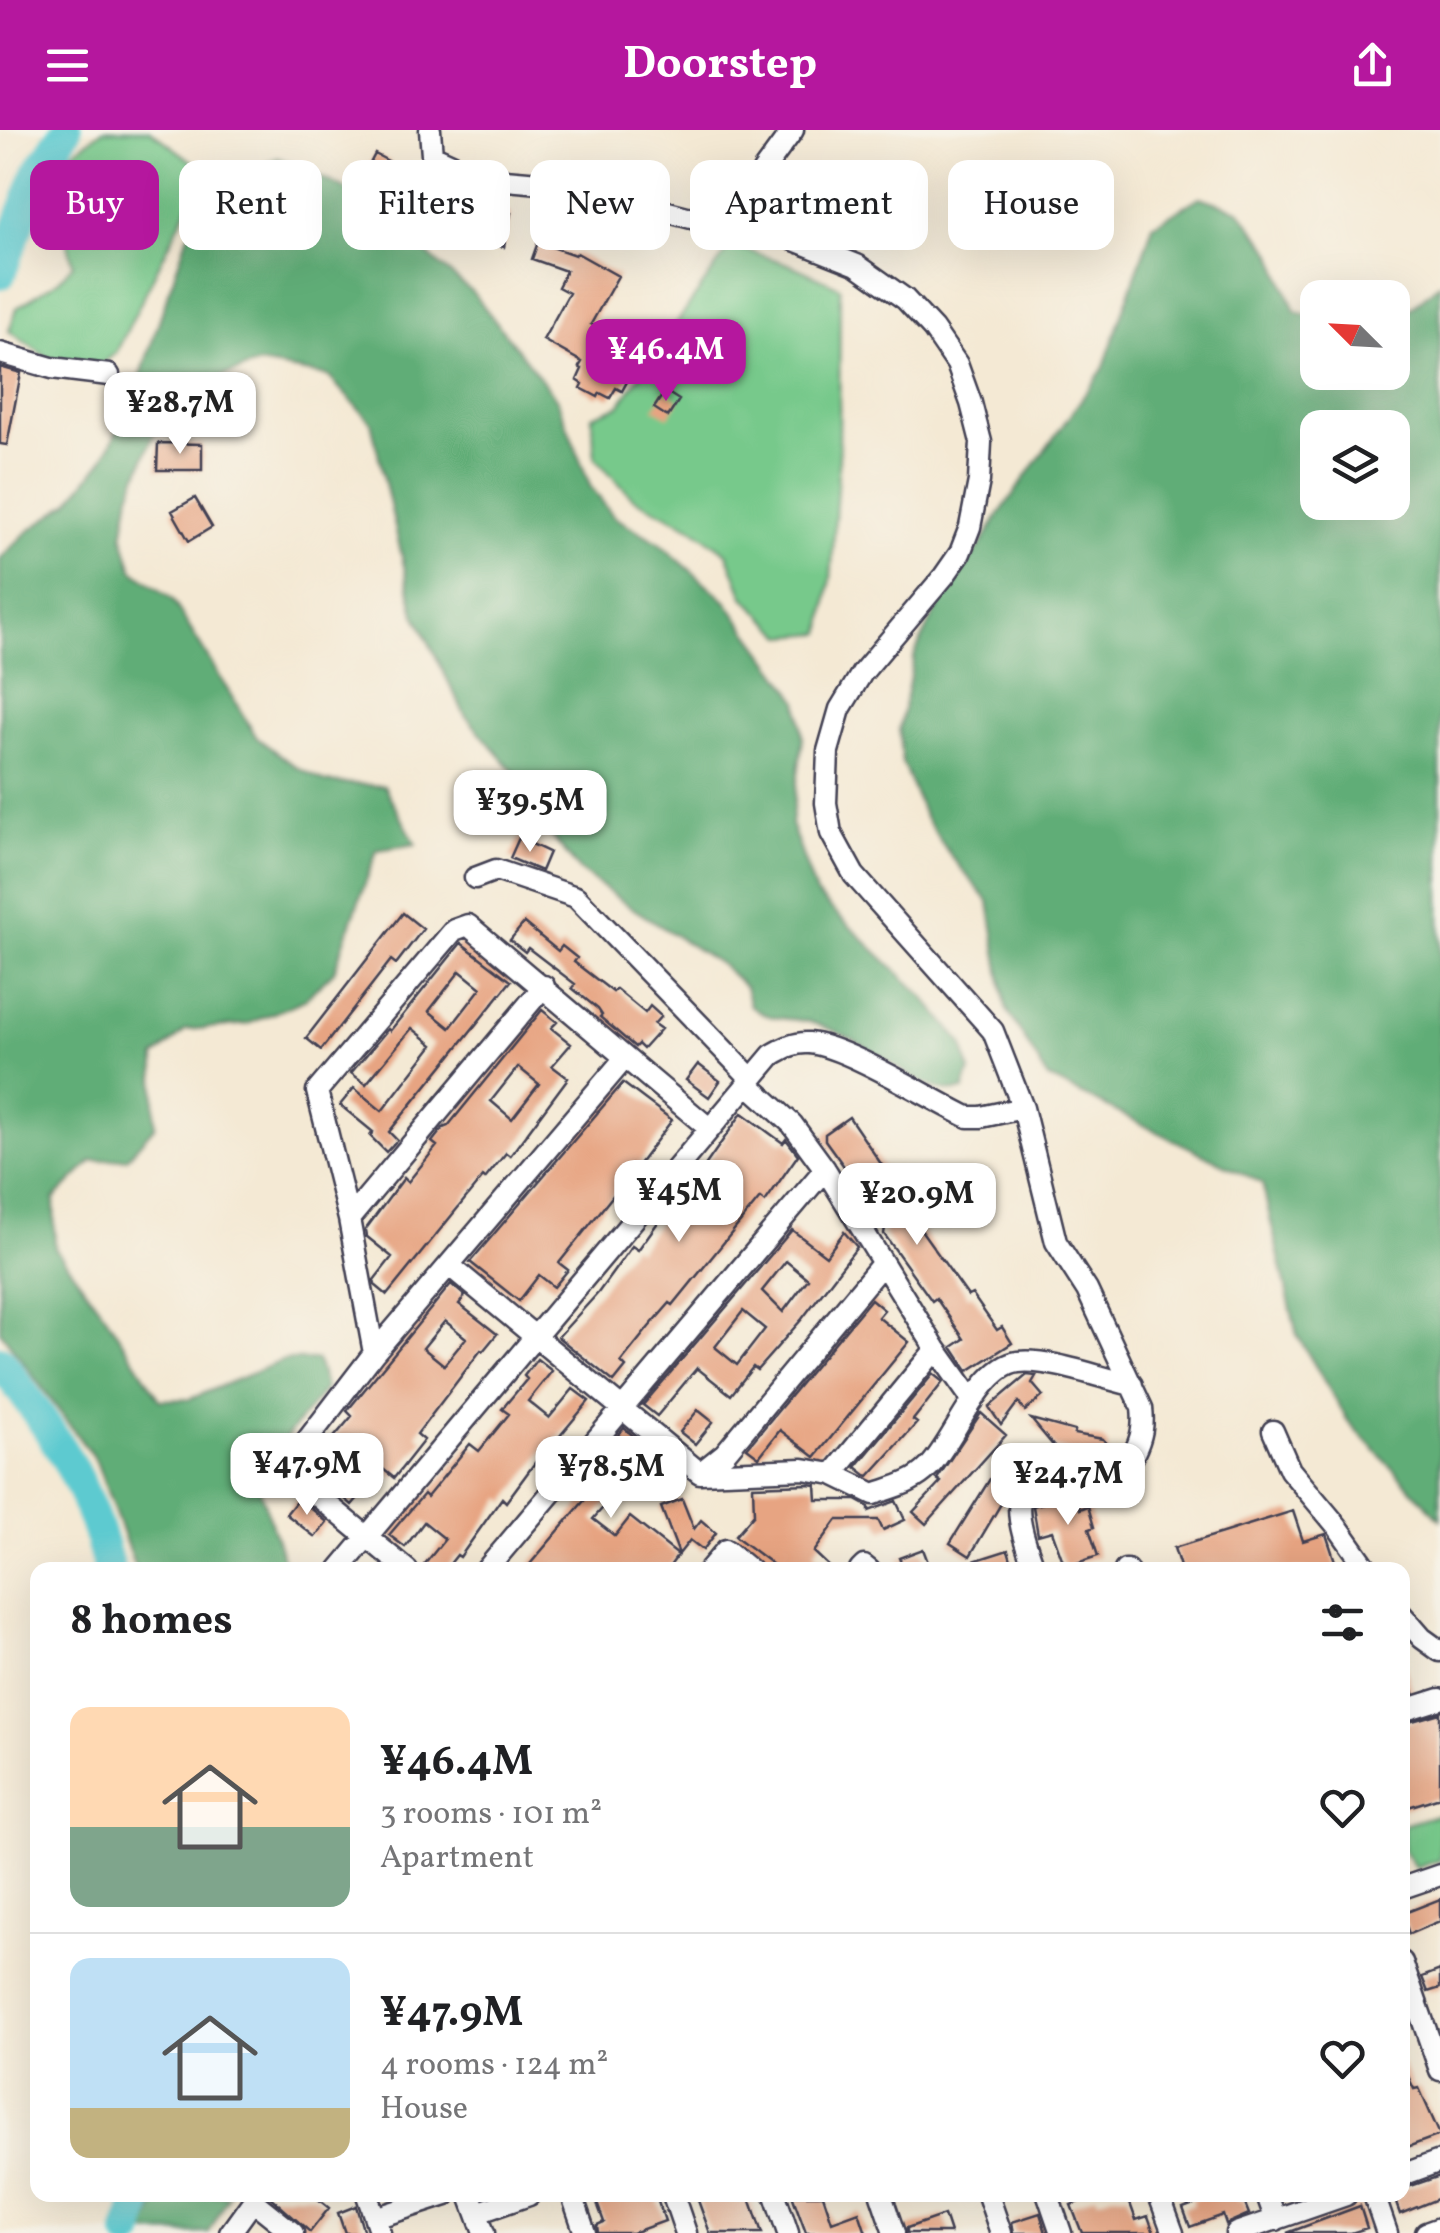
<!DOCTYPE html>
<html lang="en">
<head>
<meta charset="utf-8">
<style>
  :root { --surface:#fff; --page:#f2f2f2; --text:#202124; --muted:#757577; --line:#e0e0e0; --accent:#b5179e }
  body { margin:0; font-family:Vollkorn,serif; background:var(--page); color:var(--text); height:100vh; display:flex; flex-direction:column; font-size:38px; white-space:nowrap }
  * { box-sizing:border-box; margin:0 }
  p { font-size:32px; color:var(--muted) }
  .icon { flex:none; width:55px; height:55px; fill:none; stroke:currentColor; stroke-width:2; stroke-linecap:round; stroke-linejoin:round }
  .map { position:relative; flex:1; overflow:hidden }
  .details { position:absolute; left:30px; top:1432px; width:1380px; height:640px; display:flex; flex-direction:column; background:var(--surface); border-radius:20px; box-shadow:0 10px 40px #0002 }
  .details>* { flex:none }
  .top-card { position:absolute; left:30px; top:30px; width:1380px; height:90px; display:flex; gap:20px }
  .needle { width:65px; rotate:294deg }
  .fabs { position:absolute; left:1300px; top:150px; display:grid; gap:20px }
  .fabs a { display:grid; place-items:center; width:110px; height:110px; border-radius:20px; background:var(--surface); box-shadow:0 10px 40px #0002; font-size:50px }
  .price { position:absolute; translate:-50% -85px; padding:0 22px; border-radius:20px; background:#fff; color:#222; font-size:32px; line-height:65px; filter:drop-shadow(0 2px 5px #0008) }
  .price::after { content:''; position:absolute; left:50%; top:60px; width:30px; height:22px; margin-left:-15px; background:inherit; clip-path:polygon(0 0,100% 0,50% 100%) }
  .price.active { background:var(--accent); color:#fff }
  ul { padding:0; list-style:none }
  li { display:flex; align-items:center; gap:30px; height:250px; padding:0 40px }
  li+li { border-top:2px solid var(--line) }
  li span { display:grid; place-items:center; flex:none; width:280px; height:200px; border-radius:20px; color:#555 }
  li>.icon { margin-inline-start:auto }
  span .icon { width:120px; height:120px; fill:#fffc; stroke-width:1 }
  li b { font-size:42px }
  h2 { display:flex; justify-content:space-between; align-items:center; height:120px; padding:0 40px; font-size:42px }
  .pill { padding:0 35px; border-radius:20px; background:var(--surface); box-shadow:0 10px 40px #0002; font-size:35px; line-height:90px }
  .pill.active { background:var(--accent); color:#fff }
  header { display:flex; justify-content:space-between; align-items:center; height:130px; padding:0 40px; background:var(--accent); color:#fff; font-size:45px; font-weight:700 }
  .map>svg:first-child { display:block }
  .green { fill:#77c98b; stroke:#4c7663; stroke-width:2.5 }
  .forest { fill:#61ad77; stroke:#426859; stroke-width:2.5; fill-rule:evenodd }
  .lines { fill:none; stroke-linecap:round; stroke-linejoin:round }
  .river { stroke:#5dcad0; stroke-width:32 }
  .building { fill:#e7a482; fill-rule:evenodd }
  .minor-casing { stroke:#424052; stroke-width:25 }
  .minor { stroke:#fff; stroke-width:20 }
</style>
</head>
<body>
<header><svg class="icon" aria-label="menu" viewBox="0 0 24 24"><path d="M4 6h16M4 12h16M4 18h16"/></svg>Doorstep<svg class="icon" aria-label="share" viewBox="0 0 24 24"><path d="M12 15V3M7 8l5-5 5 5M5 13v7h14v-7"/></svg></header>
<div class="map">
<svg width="1440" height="2103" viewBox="0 0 1440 2103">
  <rect width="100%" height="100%" fill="#f7f3e8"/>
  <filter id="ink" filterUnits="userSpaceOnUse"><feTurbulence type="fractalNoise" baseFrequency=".01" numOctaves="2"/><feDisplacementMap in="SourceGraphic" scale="20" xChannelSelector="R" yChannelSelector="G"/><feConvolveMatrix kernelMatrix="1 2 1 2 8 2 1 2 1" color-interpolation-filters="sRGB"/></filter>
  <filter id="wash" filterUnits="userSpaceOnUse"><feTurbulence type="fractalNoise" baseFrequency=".0048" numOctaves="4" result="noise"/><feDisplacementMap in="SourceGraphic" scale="40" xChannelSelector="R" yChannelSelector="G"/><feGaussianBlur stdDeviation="2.25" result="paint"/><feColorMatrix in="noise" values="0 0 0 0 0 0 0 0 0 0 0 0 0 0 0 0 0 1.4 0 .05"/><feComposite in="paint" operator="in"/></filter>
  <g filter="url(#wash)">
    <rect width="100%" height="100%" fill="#f4e9d4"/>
    <path class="green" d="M 103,0 L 150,0 L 205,41 L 116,223 L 98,237 L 51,230 L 9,201 L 17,178 L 59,150 L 73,134 L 61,85 L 74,60 L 72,23 Z
      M 731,115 L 791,135 L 840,157 L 839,329 L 831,448 L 822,503 L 784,506 L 744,467 L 727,423 L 691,397 L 633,368 L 595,328 L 592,286 L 619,276 Z
      M 1440,1684 L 1440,1730 L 1416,1738 L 1403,1720 L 1403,1695 Z"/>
    <path class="forest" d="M 278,28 L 355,63 L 473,163 L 557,269 L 590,356 L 614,387 L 658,412 L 726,471 L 798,570 L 803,608 L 791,694 L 816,764 L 922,865 L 963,914 L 970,941 L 964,960 C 929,968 896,933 866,917 C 849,907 828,897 809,892 C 782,886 775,893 750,876 L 745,857 L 723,836 L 629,776 L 580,741 L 553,708 L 525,655 L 465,585 L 415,484 L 371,292 L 328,246 L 259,234 L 212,250 L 156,299 L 130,364 L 123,407 L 133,440 L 172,469 L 257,608 L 298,638 L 326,652 L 384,656 L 416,714 L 377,720 L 334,841 L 304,870 L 248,894 L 186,900 L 155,927 L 155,996 L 127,1028 L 92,1031 L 54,1069 L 55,1118 L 106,1186 L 160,1270 L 190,1269 L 284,1230 L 317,1230 L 325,1259 L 255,1346 L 287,1440 L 136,1440 L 96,1331 L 0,1201 L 0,429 L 25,404 L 69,372 L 103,330 L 134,266 L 187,107 L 228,53 Z
      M 1200,67 L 1239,80 L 1272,122 L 1295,181 L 1317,189 L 1318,242 L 1392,242 L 1393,187 L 1403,185 L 1440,153 L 1440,1389 L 1348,1291 L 1297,1205 L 1262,1053 L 1048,948 L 1006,878 L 989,772 L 950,725 L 924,686 L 902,632 L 899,600 L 915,523 L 947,459 L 979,418 L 1000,383 L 1103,239 L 1153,95 ZM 1318,298 L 1392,298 L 1392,372 L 1318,372 Z
      M 161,2065 L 229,2065 L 209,2103 L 143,2103 Z"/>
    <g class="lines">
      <path class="river" d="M 0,144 L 38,43 L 66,0
        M 0,1231 C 54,1306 87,1347 109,1440
        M 129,2103 L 141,2065"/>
    </g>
    <g id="blocks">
      <path class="building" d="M 375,24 L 390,32 L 380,53 L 364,45 Z
        M 872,66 L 882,105 L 864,110 L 855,70 Z
        M 488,78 L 511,83 L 504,117 L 481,112 Z
        M 538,112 L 575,125 L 577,123 L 618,146 L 591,194 L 642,224 L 622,261 L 616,258 L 610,268 L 600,263 L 598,267 L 581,258 L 583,254 L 577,250 L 582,239 L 579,237 L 582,232 L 543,210 L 569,163 L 558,157 L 566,141 L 532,129 Z
        M 0,237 L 21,243 L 7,315 L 0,314 Z
        M 665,261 L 679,270 L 668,287 L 654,278 Z
        M 158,313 L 202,314 L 202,340 L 157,340 Z
        M 195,368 L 212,397 L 189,411 L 172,381 Z
        M 519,708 L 549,722 L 541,741 L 510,728 Z
        M 403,783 L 423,799 L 396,834 L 391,830 L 321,920 L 306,908 Z
        M 524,793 L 558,821 L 562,816 L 577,828 L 574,832 L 613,862 L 616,859 L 645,883 L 650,876 L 661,886 L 654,894 L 661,899 L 643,919 L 638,914 L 635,917 L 600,887 L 602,885 L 598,879 L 572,858 L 575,854 L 528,818 L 525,822 L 510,810 Z
        M 461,813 L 511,851 L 389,1002 L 397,1010 L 386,1022 L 370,1006 L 373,1002 L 340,975 L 354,958 L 382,981 L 433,915 L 412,898 L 366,954 L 351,943 L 388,899 L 390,901 ZM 460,841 L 481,858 L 450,898 L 429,881 Z
        M 542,880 L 557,892 L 551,898 L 571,914 L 552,936 L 568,948 L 510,1026 L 506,1023 L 485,1049 L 483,1047 L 387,1165 L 375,1155 L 374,1150 L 392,1127 L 366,1106 L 365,1100 L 404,1048 L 408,1052 L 437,1016 L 432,1012 L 443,998 L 448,996 ZM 518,937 L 539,954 L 512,989 L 491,971 Z
        M 698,934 L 720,951 L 709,967 L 686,950 Z
        M 623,953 L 672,990 L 636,1038 L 632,1035 L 615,1055 L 619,1058 L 559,1133 L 568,1140 L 554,1157 L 539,1145 L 519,1171 L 470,1132 Z
        M 742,983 L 783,1013 L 786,1009 L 798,1025 L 765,1072 L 760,1068 L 673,1175 L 670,1173 L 649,1197 L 621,1232 L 626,1237 L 614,1252 L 558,1207 L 598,1163 L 632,1116 L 638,1120 L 677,1066 L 702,1040 Z
        M 849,987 L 903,1066 L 899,1069 L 968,1166 L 972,1164 L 997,1200 L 1002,1197 L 1012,1213 L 968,1241 L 952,1217 L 964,1209 L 936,1168 L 932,1171 L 884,1104 L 885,1098 L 869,1071 L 825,1010 L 825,1004 Z
        M 792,1100 L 826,1126 L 844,1102 L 857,1117 L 802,1189 L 757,1240 L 753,1237 L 731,1265 L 697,1238 L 657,1286 L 643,1275 ZM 786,1131 L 808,1149 L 783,1182 L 762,1161 ZM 743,1181 L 765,1199 L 737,1235 L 715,1217 Z
        M 451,1154 L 465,1166 L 459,1174 L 497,1204 L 483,1221 L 481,1220 L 417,1304 L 424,1310 L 394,1348 L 383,1339 L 352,1375 L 306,1334 L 321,1317 L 324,1319 L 352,1286 L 347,1281 ZM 445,1191 L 466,1208 L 444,1235 L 423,1218 Z
        M 871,1169 L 884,1180 L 878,1187 L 909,1212 L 815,1327 L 780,1300 L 759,1327 L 747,1318 Z
        M 537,1229 L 552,1241 L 528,1271 L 549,1288 L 573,1259 L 589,1271 L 554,1313 L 551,1311 L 506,1372 L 502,1368 L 460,1427 L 457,1425 L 445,1440 L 420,1440 L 445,1409 L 424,1392 L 405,1417 L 389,1405 L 424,1364 L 427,1367 L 470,1314 L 479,1321 L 509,1284 L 502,1279 L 527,1249 L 524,1246 Z
        M 933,1244 L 943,1252 L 913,1290 L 917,1293 L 869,1346 L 866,1345 L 856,1337 Z
        M 1027,1245 L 1036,1246 L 1032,1253 L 1043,1266 L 1025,1281 L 1018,1272 L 1001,1295 L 989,1277 Z
        M 698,1280 L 713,1292 L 695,1314 L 680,1302 Z
        M 981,1283 L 1006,1305 L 926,1394 L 913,1382 L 941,1352 L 937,1349 Z
        M 1031,1289 L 1075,1301 L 1074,1304 L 1103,1309 L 1108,1316 L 1108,1324 L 1101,1332 L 1090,1333 L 1083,1325 L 1055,1318 Z
        M 624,1298 L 671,1338 L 652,1363 L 631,1346 L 593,1389 L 615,1406 L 630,1387 L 678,1425 L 667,1440 L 525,1440 L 618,1331 L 605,1321 Z
        M 995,1341 L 1011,1351 L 1011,1357 L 970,1426 L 950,1413 Z
        M 809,1354 L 816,1355 L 817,1370 L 856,1370 L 869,1377 L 869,1381 L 896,1371 L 905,1390 L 883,1400 L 878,1390 L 837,1390 L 814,1422 L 833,1440 L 780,1440 L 735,1406 L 754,1384 L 753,1356 Z
        M 1076,1363 L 1080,1379 L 1088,1376 L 1094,1397 L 1089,1399 L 1098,1426 L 1065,1437 L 1052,1401 L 1038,1405 L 1033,1376 Z
        M 299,1368 L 327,1392 L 315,1407 L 286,1384 Z
        M 682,1369 L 694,1399 L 701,1390 L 716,1403 L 703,1420 L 690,1410 L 679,1424 L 661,1377 Z
        M 1293,1381 L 1303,1411 L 1326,1404 L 1338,1440 L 1181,1440 L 1174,1418 Z
        M 923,1419 L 931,1440 L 904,1440 L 899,1428 Z
        M 1008,1420 L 1014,1440 L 955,1440 L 955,1437 Z
        M 1405,1536 L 1414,1563 L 1402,1566 L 1402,1537 Z
        M 1440,1583 L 1440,1667 L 1402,1679 L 1402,1594 Z
        M 1440,1769 L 1440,1791 L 1409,1804 L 1402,1784 Z
        M 1440,1840 L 1440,1858 L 1428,1862 L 1422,1847 Z
        M 1402,1933 L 1414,1959 L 1419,1958 L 1440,2005 L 1402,2019 Z
        M 1440,2046 L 1440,2068 L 1400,2084 L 1393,2065 L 1402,2065 L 1402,2059 Z
        M 268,2065 L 313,2065 L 329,2078 L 310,2102 Z
        M 594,2065 L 656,2065 L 665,2091 L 632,2103 L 598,2103 L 597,2095 L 604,2092 Z
        M 696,2065 L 749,2065 L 762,2103 L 710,2103 Z
        M 792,2065 L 823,2065 L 832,2092 L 859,2082 L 866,2103 L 806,2103 Z
        M 1096,2065 L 1098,2070 L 1113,2065 L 1127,2065 L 1136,2090 L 1148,2086 L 1154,2103 L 1082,2103 L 1071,2075 Z
        M 1204,2065 L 1235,2065 L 1237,2071 L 1243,2069 L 1249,2084 L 1226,2094 L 1223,2085 L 1190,2097 L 1183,2078 L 1194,2074 L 1192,2069 Z
        M 356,2076 L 364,2103 L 345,2103 L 338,2083 Z
        M 1360,2076 L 1367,2098 L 1351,2103 L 1287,2103 Z
        M 1040,2083 L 1046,2103 L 1014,2103 L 1012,2092 Z
        M 944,2085 L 950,2103 L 907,2103 L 907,2098 Z"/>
    </g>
  </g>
  <g filter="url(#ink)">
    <use href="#blocks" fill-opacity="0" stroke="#424052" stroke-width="2.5"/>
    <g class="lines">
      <g class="minor-casing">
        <path id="minor" d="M 430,0 L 432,25 L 482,48 L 563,55 L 699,90 L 753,77
          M 793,0 L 763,41 L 753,77 L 765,94 L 784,106 L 857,135 L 905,169 L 933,199 L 957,234 L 971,273 L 981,312 L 979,351 L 970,397 L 960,423 L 944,446 L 862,543 L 840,579 L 828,621 L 826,673 L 831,703 L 854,745 L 993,901 L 1023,978 L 1056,1112 L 1087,1160 L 1142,1278 C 1144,1295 1142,1307 1134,1323 C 1129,1331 1124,1343 1116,1348 C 1105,1354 1089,1349 1078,1348 C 998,1339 1017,1391 1035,1440
          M 0,223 L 52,238 L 109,245
          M 475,748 L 496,740 L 576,767 L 746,943 L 749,955 L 792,994 L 825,1039 L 936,1219 L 973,1271
          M 349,1089 L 544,856
          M 450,1136 L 700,1343 L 803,1339 L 833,1344 L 874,1364 C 894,1357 914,1353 929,1337 C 954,1312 980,1237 1018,1232 C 1048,1228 1101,1248 1132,1255
          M 374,1223 L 349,1089 L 317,961 L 454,800 L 468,795 L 710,999
          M 1273,1301 L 1290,1340 L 1337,1396 L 1368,1440
          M 700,1343 L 725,1323 L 882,1134
          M 833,1344 L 936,1219
          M 339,1440 L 772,925 C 784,918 795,912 809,913 C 846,916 930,969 968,987 L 981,987 L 1023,978
          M 407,1440 L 285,1339 L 374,1223 L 625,928
          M 486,1440 L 825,1039
          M 709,1440 L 726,1420 L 750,1440
          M 860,1440 L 864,1436 L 869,1440
          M 1125,1440 L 1127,1440
          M 1402,1485 L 1422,1508 L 1440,1521
          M 1402,1581 L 1440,1569
          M 1402,1758 L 1440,1745
          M 1402,1832 L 1440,1940
          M 1402,2045 L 1440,2031
          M 367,2065 L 380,2103
          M 470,2065 L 484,2103
          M 572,2065 L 585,2103
          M 673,2065 L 686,2103
          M 775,2065 L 788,2103
          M 881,2065 L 894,2103
          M 988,2065 L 1001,2103
          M 1048,2065 L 1061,2103
          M 1159,2065 L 1173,2103
          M 1267,2065 L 1276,2090
          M 1374,2065 L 1387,2103
          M 477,2083 L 529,2065
          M 375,2088 L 446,2065
          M 230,2103 L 253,2071 L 293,2103
          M 1236,2103 L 1346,2065
          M 1426,2103 L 1440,2098"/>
      </g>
      <use href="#minor" class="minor"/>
    </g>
  </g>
</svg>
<div class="fabs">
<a><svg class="needle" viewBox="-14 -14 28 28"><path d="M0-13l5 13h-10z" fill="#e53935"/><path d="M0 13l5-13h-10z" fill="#757577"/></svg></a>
<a><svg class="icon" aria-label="layers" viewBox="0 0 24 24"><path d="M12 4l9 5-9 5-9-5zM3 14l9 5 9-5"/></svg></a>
</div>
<b class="price active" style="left:666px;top:274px">¥46.4M</b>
<b class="price" style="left:180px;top:327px">¥28.7M</b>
<b class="price" style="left:530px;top:725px">¥39.5M</b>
<b class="price" style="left:679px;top:1115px">¥45M</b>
<b class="price" style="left:917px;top:1118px">¥20.9M</b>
<b class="price" style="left:307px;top:1388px">¥47.9M</b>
<b class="price" style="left:611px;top:1391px">¥78.5M</b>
<b class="price" style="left:1068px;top:1398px">¥24.7M</b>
<div class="top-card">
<a class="pill active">Buy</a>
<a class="pill">Rent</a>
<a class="pill">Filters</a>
<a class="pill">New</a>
<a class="pill">Apartment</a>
<a class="pill">House</a>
</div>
<section class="details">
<h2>8 homes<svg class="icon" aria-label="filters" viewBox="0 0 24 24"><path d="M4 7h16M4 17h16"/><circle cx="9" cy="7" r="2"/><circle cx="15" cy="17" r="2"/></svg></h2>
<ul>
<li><span style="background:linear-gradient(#ffd9b3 60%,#7fa58c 0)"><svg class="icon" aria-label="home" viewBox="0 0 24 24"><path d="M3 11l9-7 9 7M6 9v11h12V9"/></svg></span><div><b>¥46.4M</b><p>3 rooms · 101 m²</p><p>Apartment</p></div><svg class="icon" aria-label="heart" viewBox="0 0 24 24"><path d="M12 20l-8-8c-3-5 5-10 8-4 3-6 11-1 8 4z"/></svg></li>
<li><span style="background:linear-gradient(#bfe0f5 75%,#c2b280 0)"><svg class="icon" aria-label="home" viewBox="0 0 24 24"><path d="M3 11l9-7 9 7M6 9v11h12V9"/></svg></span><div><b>¥47.9M</b><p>4 rooms · 124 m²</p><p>House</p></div><svg class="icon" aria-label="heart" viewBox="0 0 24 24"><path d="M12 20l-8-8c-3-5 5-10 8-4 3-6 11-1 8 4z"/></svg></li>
</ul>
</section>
</div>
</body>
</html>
